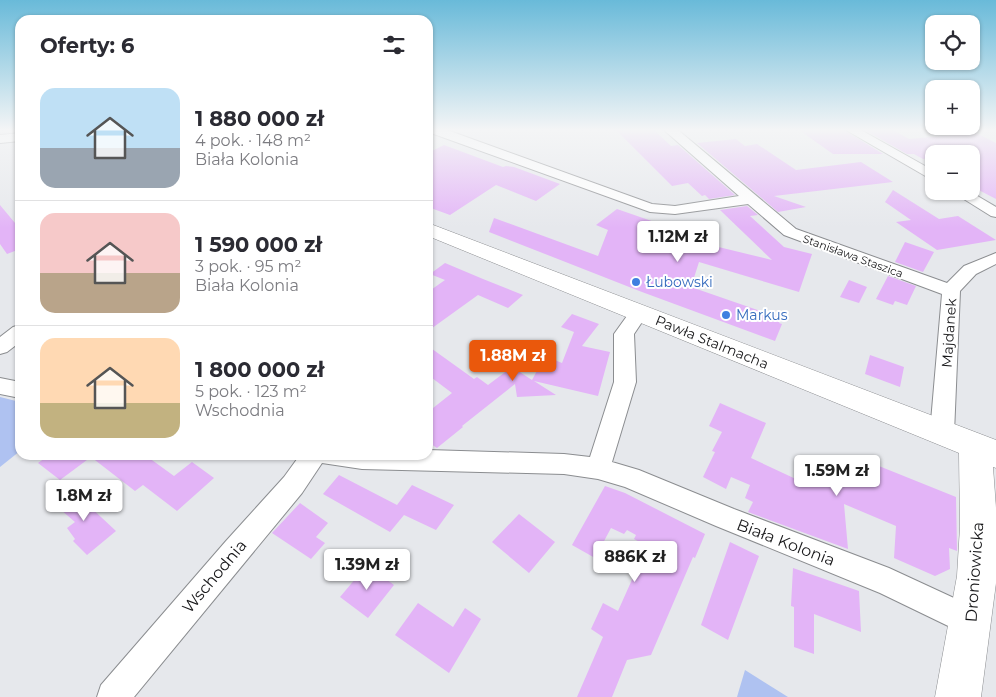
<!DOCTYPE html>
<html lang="pl">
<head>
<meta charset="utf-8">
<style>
  :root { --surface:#fff; --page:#f2f2f3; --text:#2b2b33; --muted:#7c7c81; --line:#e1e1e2; --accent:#ea580c }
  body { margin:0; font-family:Montserrat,sans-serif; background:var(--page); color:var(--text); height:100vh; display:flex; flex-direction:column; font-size:19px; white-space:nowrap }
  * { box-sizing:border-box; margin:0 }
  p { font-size:16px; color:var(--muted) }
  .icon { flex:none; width:28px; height:28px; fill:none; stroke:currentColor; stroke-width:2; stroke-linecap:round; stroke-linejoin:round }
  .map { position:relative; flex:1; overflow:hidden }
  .panel { position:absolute; left:15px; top:15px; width:418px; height:445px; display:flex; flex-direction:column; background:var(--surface); border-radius:15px; box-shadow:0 1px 4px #0004 }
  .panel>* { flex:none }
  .tools { position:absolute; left:925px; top:15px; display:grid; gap:10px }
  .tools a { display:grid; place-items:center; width:55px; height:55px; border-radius:10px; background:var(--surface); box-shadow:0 1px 4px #0004; font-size:25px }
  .price { position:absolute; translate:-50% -42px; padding:0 11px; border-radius:5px; background:#fff; color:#222; font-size:16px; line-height:32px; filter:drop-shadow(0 1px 2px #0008) }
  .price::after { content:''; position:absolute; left:50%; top:30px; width:15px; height:11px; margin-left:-8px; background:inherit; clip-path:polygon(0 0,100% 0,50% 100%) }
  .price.active { background:var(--accent); color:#fff }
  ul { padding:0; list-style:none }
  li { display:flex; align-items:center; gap:15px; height:125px; padding:0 25px }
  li+li { border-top:1px solid var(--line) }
  li span { display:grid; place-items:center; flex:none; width:140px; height:100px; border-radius:15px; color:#555 }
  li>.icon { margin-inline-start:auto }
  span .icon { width:60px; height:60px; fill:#fffc; stroke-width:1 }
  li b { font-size:21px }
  h2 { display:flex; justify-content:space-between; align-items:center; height:60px; padding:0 25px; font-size:21px }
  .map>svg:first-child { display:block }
  .green { fill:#afc2f1 }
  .building { fill:#e3b4f7 }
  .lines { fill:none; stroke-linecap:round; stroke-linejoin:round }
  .street-casing { stroke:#8b8d90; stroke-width:2 }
  .secondary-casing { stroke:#8b8d90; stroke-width:1 }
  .street { fill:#fff; fill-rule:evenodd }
  .secondary { fill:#fff; fill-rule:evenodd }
  .shop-dot { fill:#3f7fe0; stroke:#fff; stroke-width:2 }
  .labels { text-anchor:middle; stroke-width:4; stroke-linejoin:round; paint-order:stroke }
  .far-street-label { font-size:11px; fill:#171719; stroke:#fff }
  .shop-label { font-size:14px; fill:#366cbe; stroke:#fff; text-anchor:start }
  .street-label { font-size:14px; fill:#171719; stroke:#fff }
  .near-street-label { font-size:16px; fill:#171719; stroke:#fff }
</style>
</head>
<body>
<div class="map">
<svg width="996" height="697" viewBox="0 0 996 697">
  <rect width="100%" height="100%" fill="#e6e8ec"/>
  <path class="green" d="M 0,397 L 20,402 L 20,451 L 0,467 Z
    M 745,670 L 788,697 L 737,697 Z"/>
  <path class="building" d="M 616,130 L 654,130 L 671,146 L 678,145 L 735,195 L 709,199 L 705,195 L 702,196 L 688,183 L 672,186 Z
    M 799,130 L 844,130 L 883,154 L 833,154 Z
    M 865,130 L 893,130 L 909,139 L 976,133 L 996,143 L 996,199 L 971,186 L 971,154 L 952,154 L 934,144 L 935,154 L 934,157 L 923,159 L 914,154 L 907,154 Z
    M 736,139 L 745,146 L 757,144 L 796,170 L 861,162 L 893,182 L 774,196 L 806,207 L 778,212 L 697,143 Z
    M 444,145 L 503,167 L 506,166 L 514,167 L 560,184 L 536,201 L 496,185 L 450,215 L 428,207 L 428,153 Z
    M 893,190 L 939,219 L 958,216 L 996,240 L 937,250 L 896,222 L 911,220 L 885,202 Z
    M 0,205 L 20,229 L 20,249 L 7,254 L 0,244 Z
    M 747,206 L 758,215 L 750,216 L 784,247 L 812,254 L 799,292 L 699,262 L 691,287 L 781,318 L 779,323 L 782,324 L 775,341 L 642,292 L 489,232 L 494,218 L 598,256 L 608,230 L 596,225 L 617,209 L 666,226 L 701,233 L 698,242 L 772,260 L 720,210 Z
    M 905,242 L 934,252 L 923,272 L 895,262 Z
    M 445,263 L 483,279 L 523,295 L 508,308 L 478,295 L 428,331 L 428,292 L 445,280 L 430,274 Z
    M 888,276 L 916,286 L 907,305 L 895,301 L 893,305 L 876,299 Z
    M 849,280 L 867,287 L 859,303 L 840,297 Z
    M 572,314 L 599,324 L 582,346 L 610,352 L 598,396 L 534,381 L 556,395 L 517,397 L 515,384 L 462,426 L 463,427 L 437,448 L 428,442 L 428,412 L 452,393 L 428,375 L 428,346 L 474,379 L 477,377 L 488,385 L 512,367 L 532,380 L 545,356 L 562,363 L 574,332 L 561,327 Z
    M 870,355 L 904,367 L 900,387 L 865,374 Z
    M 720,403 L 766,423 L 751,458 L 813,487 L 815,476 L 836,483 L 837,477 L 842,479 L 843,471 L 859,478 L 864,460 L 956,497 L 957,551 L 949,548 L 950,569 L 935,576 L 894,558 L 896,526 L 844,504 L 848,549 L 748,512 L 753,502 L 745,498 L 750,485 L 731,477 L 726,489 L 703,477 L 715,452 L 712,451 L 722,432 L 709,426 Z
    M 49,455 L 145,455 L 174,476 L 192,462 L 214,478 L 177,511 L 143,485 L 135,491 L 91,457 L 60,480 L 38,463 Z
    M 339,475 L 397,505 L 412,485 L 454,505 L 436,530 L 404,515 L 390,532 L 323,494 Z
    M 605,486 L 625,493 L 705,534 L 695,558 L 693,557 L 651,655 L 627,660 L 612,697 L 577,697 L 603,637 L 591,629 L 603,603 L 618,611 L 647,546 L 634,539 L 636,535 L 627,530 L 624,534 L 611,528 L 595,558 L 572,545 Z
    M 71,489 L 116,531 L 87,555 L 73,541 L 75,539 L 67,528 L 75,522 L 53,503 Z
    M 300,503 L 328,523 L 316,537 L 325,543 L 311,559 L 272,533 Z
    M 519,514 L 555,542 L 529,573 L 492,542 Z
    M 730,542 L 759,556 L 728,640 L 701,625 Z
    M 367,565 L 394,585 L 368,618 L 340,597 Z
    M 793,568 L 859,591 L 861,632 L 814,614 L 814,654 L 794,647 L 794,607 L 791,606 Z
    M 418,603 L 453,627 L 465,608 L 481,619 L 449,673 L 395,635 Z"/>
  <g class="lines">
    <g class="street-casing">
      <path id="street" d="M 429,130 L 447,130 L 652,204 L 675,206 L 739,196 L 664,130 L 678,130 L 796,229 L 947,283 L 964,266 L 996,253 L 996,264 L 976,274 L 960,291 L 954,433 L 950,440 L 942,442 L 934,440 L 930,433 L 942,294 L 784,235 L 748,204 L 675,214 L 650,212 L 431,133 Z
        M 846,130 L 861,130 L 934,171 L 934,181 Z
        M 20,133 L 20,141 L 0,143 L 0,135 Z
        M 951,191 L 969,191 L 996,207 L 996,217 L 991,216 Z
        M 639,307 L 646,309 L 648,313 L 634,334 L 636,382 L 612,462 L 639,470 L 734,509 L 889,568 L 982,611 L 986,622 L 982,633 L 971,637 L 880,593 L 716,526 L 625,487 L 598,479 L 564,474 L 362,469 L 322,463 L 302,493 L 134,697 L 97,697 L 101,685 L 226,541 L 284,477 L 300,455 L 428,455 L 428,450 L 564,454 L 590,457 L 614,382 L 614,334 L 632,309 Z
        M 20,325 L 20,342 L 7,352 L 0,354 L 0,337 L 13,327 Z
        M 0,378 L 20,382 L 20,398 L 0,394 Z"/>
    </g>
    <g class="secondary-casing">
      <path id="secondary" d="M 428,223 L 996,440 L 996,468 L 993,467 L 996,508 L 996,583 L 981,697 L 935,697 L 957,576 L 960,527 L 959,453 L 428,236 Z"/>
    </g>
    <use href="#street" class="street"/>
    <use href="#secondary" class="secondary"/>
  </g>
  <linearGradient id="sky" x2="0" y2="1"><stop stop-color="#69bad9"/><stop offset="0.57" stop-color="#f4f5f6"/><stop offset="1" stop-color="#f4f5f6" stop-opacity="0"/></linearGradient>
  <rect width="996" height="228" fill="url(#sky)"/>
  <g class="shop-dot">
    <circle cx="636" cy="282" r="5"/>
    <circle cx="726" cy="315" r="5"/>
  </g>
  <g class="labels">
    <g class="far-street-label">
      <text transform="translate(853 256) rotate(20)" y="4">Stanisława Staszica</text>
    </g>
    <g class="shop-label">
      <text x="646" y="287">Łubowski</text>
      <text x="736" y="320">Markus</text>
    </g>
    <g class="street-label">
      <text transform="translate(949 333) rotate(-86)" y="5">Majdanek</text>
      <text transform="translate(712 342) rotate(22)" y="5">Pawła Stalmacha</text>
    </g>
    <g class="near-street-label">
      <text transform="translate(786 542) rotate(21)" y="6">Biała Kolonia</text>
      <text transform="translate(974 572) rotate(-86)" y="6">Droniowicka</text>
      <text transform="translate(214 576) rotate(-50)" y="6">Wschodnia</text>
    </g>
  </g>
</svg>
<div class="tools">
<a><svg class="icon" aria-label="locate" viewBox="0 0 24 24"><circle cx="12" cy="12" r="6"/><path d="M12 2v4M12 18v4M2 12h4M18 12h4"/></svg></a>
<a>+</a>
<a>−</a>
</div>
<b class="price" style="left:678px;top:263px">1.12M zł</b>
<b class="price active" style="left:513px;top:382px">1.88M zł</b>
<b class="price" style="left:837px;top:497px">1.59M zł</b>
<b class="price" style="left:84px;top:522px">1.8M zł</b>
<b class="price" style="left:635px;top:583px">886K zł</b>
<b class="price" style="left:367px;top:591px">1.39M zł</b>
<section class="panel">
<h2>Oferty: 6<svg class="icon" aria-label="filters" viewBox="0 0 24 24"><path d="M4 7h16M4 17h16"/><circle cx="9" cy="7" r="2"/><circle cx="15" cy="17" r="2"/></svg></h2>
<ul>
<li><span style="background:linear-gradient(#bfe0f5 60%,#9aa5b1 0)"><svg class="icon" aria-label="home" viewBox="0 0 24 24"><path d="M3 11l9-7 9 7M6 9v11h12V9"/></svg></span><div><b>1 880 000 zł</b><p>4 pok. · 148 m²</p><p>Biała Kolonia</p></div></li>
<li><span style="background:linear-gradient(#f6c9c9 60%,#b9a48a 0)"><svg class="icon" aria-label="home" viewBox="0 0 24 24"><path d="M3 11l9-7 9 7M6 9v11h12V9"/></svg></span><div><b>1 590 000 zł</b><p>3 pok. · 95 m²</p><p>Biała Kolonia</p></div></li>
<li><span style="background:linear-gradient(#ffd9b3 65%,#c2b280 0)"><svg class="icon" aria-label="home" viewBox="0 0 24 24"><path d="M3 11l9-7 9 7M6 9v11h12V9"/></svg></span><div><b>1 800 000 zł</b><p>5 pok. · 123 m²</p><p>Wschodnia</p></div></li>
</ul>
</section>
</div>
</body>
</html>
